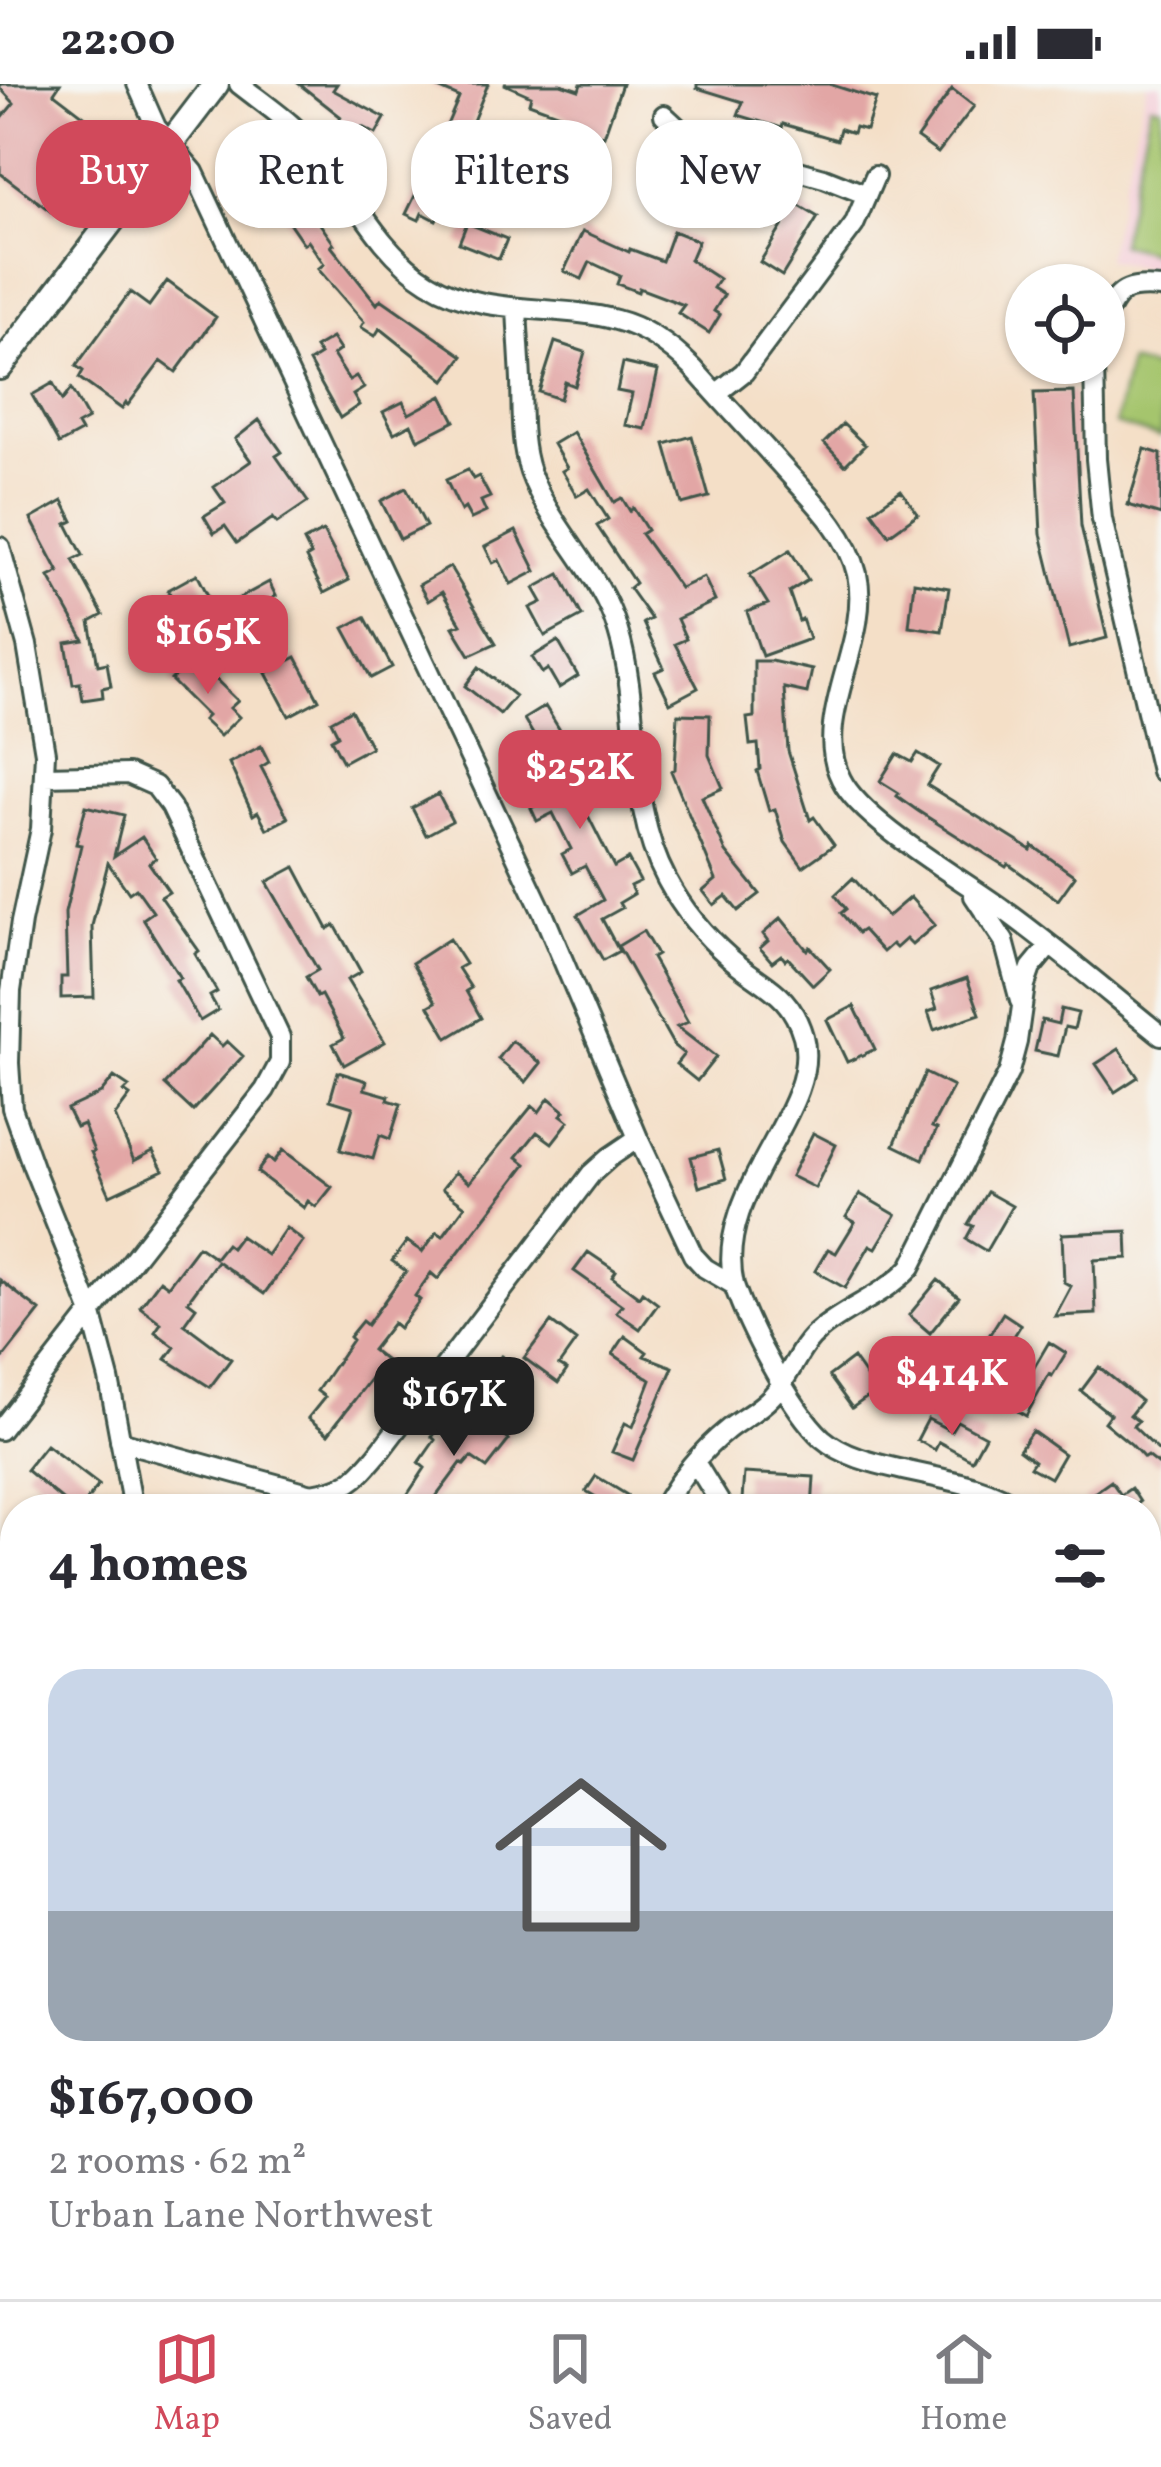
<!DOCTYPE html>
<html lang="en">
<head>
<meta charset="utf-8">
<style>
  :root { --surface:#fff; --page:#f2f2f3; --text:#2b2b33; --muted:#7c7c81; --line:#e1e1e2; --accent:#d1495b }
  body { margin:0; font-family:Vollkorn,serif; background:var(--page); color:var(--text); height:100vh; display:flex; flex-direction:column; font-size:45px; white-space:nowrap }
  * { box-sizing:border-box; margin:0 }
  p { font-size:39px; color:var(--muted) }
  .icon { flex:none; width:66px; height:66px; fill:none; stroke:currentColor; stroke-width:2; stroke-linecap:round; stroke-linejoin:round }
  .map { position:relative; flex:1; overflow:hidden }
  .panel { position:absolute; left:0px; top:1410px; width:1161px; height:807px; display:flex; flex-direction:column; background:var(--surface); border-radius:48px 48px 0 0; box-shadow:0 3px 9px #0004 }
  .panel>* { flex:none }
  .hud { position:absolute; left:36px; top:36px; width:1089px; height:108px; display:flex; gap:24px }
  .controls { position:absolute; left:1005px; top:180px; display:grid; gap:24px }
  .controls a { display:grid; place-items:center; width:120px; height:120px; border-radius:50%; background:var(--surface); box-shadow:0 3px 9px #0004; font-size:60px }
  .price { position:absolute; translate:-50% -102px; padding:0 27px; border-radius:24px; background:var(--accent); color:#fff; font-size:39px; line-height:78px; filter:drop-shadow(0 3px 6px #0008) }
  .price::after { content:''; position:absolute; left:50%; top:72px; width:36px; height:27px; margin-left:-18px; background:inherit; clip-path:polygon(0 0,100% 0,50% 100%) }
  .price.current { background:#222; color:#fff }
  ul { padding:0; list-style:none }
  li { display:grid; align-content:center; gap:24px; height:636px; padding:0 48px }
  li span { display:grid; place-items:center; height:372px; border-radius:36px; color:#555 }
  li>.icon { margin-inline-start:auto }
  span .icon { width:216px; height:216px; fill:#fffc; stroke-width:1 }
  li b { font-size:51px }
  h2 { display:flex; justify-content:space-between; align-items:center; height:144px; padding:0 48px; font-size:51px }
  .pill { padding:0 42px; border-radius:48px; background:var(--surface); box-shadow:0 3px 9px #0004; font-size:42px; line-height:108px }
  .pill.current { background:var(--accent); color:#fff }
  .status { display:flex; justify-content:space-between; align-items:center; height:84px; padding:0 60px; background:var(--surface); direction:ltr }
  .status svg { height:33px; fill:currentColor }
  .menu { display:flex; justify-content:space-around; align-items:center; height:168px; border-top:3px solid var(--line); background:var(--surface); font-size:33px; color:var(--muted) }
  .menu a { display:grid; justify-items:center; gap:6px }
  .menu .current { color:var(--accent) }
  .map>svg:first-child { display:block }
  .built { fill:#f5cfd9 }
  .green { fill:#a5c56d; stroke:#628150; stroke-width:3 }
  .building { fill:#e2a6a5 }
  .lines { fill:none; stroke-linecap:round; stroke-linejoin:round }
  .minor-casing { stroke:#3f554a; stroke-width:24 }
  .major-casing { stroke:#3f554a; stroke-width:30 }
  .minor { stroke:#fff; stroke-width:18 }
  .major { stroke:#fff; stroke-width:24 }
</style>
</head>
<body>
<div class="status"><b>22:00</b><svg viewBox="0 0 49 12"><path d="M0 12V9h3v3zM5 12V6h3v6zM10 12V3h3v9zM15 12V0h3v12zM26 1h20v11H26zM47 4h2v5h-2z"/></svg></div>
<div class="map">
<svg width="1161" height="2215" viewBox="0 0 1161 2215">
  <rect width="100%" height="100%" fill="#f6f6f2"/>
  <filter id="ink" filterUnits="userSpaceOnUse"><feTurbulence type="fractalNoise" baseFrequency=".00833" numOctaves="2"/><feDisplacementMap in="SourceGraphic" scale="24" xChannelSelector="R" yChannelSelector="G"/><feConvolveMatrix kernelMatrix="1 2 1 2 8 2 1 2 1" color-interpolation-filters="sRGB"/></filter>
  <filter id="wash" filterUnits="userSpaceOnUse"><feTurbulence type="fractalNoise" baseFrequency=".004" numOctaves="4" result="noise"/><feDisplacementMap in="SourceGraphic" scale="48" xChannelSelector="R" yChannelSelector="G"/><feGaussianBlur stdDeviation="2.7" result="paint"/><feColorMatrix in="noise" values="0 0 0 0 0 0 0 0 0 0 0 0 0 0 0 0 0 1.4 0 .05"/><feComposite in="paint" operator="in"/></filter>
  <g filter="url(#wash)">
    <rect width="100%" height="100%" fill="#f4dfc7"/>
    <path class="built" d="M 1147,0 L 1161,0 L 1161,189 L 1106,175 Z"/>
    <path class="green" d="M 1151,20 L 1161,22 L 1161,171 L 1120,160 Z
      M 1129,278 L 1161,287 L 1161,354 L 1115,340 Z"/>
    <g id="blocks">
      <path class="building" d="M 0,0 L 60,0 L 54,9 L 100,44 L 71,85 L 83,94 L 54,130 L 0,89 L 0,36 L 14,19 L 0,4 Z
        M 299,0 L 337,0 L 333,6 L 385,34 L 376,50 L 362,43 L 358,52 L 337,40 L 341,33 Z
        M 429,0 L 488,0 L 462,64 L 441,55 L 459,13 Z
        M 504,0 L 561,0 L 579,6 L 581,0 L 622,0 L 604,52 L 568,40 L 570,34 L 529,19 L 531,12 Z
        M 697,0 L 829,0 L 876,15 L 866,46 L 855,43 L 853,49 L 840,45 L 837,56 L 783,40 L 782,44 L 738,31 L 743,18 L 697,4 Z
        M 952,5 L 974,22 L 938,69 L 917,54 Z
        M 242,68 L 265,84 L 245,112 L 222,95 Z
        M 427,87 L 454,100 L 436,136 L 422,129 L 419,136 L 406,130 Z
        M 304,117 L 334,160 L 331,162 L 377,220 L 381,215 L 463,272 L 445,296 L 380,244 L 375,252 L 361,243 L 364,238 L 318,185 L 324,180 L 308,157 L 304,160 L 284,131 Z
        M 796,120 L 818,133 L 782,192 L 760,178 Z
        M 467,139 L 507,155 L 499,175 L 459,159 Z
        M 583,147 L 629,168 L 630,165 L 662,177 L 673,147 L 698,157 L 690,176 L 719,195 L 713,204 L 724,211 L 714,227 L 720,231 L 709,249 L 678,229 L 684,221 L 639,204 L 638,208 L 617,200 L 620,192 L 590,178 L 582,195 L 564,187 Z
        M 167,197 L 216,233 L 176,288 L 161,277 L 128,321 L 126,319 L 122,325 L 79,294 L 83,287 L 76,282 L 130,208 L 149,222 Z
        M 332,254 L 340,266 L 333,271 L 349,296 L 356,292 L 364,304 L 353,311 L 359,321 L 340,334 L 309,278 L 320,271 L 315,264 Z
        M 555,258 L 585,268 L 575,302 L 565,298 L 560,315 L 539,308 Z
        M 623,279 L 658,287 L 645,345 L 625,341 L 632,310 L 617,307 Z
        M 53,299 L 62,317 L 71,305 L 88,335 L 77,341 L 81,348 L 59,360 L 32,311 Z
        M 1074,308 L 1081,442 L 1107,554 L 1069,564 L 1041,450 L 1034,309 Z
        M 442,312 L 455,337 L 418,356 L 411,340 L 394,349 L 383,328 L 403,318 L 409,330 Z
        M 259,336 L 282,368 L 276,372 L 308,418 L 277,439 L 273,434 L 237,459 L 225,442 L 214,449 L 204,432 L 225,419 L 214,403 L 251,377 L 235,355 Z
        M 843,340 L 865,361 L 845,381 L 824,359 Z
        M 573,348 L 614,418 L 622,414 L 630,427 L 633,424 L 647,446 L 641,450 L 680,504 L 704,493 L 715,517 L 677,535 L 686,555 L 675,560 L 698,604 L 670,619 L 655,588 L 664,584 L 643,539 L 651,535 L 629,504 L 635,499 L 597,442 L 608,435 L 589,405 L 577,412 L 562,387 L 567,384 L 553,360 Z
        M 692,352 L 709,413 L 682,420 L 665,360 Z
        M 1145,365 L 1161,370 L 1161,431 L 1128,421 Z
        M 468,386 L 473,395 L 479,392 L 490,413 L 481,417 L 486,428 L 471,435 L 465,424 L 461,427 L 446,396 Z
        M 406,404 L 426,442 L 400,455 L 381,417 Z
        M 901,406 L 918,430 L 889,451 L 872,427 Z
        M 63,417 L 73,437 L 67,440 L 83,471 L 73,476 L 103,531 L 90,538 L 98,581 L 107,579 L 111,602 L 102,604 L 103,613 L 83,616 L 80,599 L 73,600 L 66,559 L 84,556 L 49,493 L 59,488 L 31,435 Z
        M 323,447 L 349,496 L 324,509 L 306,474 L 311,471 L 304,457 Z
        M 516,447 L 536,487 L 511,500 L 499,476 L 493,479 L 485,463 Z
        M 790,466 L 808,496 L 789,508 L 799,537 L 802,535 L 809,555 L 762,572 L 747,528 L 768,520 L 750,491 Z
        M 450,483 L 496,559 L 470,571 L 453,543 L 461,540 L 442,508 L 428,517 L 419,501 Z
        M 197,490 L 215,525 L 196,536 L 186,517 L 177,522 L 168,506 Z
        M 560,490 L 582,532 L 545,552 L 530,524 L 542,518 L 534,504 Z
        M 269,498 L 276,512 L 262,520 L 274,542 L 253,553 L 234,517 Z
        M 914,498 L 949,504 L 942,547 L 909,542 Z
        M 365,533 L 392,583 L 371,594 L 344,544 Z
        M 558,557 L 578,592 L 559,604 L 548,585 L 542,589 L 532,573 Z
        M 296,573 L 319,616 L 289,632 L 266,589 Z
        M 754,577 L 771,577 L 812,586 L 807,609 L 784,604 L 788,667 L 810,736 L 814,733 L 834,761 L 803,783 L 785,758 L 775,725 L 769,727 L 757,687 L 760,685 L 758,660 L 750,661 L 747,634 L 754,633 Z
        M 187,580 L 194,587 L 200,580 L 238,617 L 230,624 L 239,633 L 220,652 L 203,636 L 207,632 L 171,596 Z
        M 479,583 L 515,612 L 500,630 L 465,602 Z
        M 545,622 L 569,661 L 588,707 L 578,712 L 614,783 L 628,775 L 640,797 L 630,802 L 634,810 L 619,819 L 622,824 L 602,835 L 619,867 L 603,876 L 578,831 L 603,816 L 585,782 L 572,789 L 562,770 L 571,765 L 553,729 L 537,737 L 531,724 L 548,716 L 542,702 L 559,694 L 524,635 Z
        M 351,626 L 371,663 L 343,678 L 331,655 L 338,651 L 331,637 Z
        M 678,630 L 710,631 L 709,671 L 723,704 L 702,713 L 726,768 L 760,810 L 738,827 L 726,812 L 714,821 L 703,807 L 716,796 L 671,687 L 675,685 Z
        M 261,662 L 269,678 L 261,683 L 288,734 L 267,745 L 258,728 L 253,731 L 229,679 Z
        M 918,669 L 939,682 L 927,701 L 1031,766 L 1033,762 L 1075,792 L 1058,816 L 1008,780 L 1006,783 L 918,727 L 897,712 L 899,709 L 880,697 L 897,670 L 912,678 Z
        M 438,710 L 452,737 L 426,751 L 412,724 Z
        M 86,722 L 124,731 L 114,772 L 142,753 L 156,774 L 149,779 L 169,808 L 161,813 L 199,867 L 195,870 L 217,908 L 210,912 L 218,926 L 200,937 L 176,896 L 180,894 L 143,835 L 153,828 L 136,804 L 129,809 L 108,779 L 92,842 L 94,913 L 61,914 L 61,893 L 67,893 L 65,829 L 81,761 L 76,760 Z
        M 295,783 L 328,845 L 335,841 L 361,888 L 347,896 L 385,958 L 344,981 L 333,960 L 344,954 L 321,911 L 317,913 L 306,893 L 318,886 L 267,798 Z
        M 853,794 L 887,833 L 910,813 L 935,841 L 912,861 L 906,855 L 896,864 L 892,860 L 883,868 L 863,846 L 858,849 L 841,829 L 846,825 L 835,811 Z
        M 781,834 L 807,866 L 810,863 L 830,885 L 813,901 L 788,874 L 785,876 L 781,871 L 772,878 L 760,864 L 768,857 L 763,850 Z
        M 643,847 L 657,871 L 652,874 L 688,938 L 677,943 L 716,973 L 697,997 L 676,980 L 684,970 L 674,962 L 618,862 Z
        M 449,855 L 465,880 L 458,884 L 471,904 L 466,907 L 481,934 L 448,954 L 429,922 L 436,918 L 412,879 Z
        M 967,894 L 980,930 L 934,946 L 928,928 L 937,925 L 931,907 Z
        M 854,922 L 875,965 L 847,978 L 827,936 Z
        M 1061,925 L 1078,929 L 1074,945 L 1065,943 L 1058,972 L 1035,967 L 1042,936 L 1058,940 Z
        M 210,951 L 222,962 L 227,957 L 243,972 L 193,1027 L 165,1001 Z
        M 512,957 L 541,979 L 526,998 L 498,975 Z
        M 1119,965 L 1138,993 L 1115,1008 L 1096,980 Z
        M 338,988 L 367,997 L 364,1005 L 389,1012 L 388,1016 L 401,1020 L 390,1055 L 380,1051 L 373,1075 L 340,1066 L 353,1023 L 330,1016 Z
        M 925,989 L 953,1003 L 932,1043 L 937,1045 L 923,1075 L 894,1061 Z
        M 114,993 L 129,1003 L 124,1008 L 130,1012 L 115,1032 L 134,1077 L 153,1067 L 163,1086 L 110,1111 L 91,1068 L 94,1067 L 83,1040 L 76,1043 L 67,1025 L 101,1009 Z
        M 549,1014 L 565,1027 L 561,1031 L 569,1037 L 552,1059 L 537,1048 L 517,1073 L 526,1080 L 438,1195 L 431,1189 L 415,1212 L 420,1216 L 399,1244 L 393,1239 L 372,1266 L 385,1276 L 328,1350 L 308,1334 L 325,1313 L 317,1307 L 352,1256 L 349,1253 L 362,1237 L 367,1241 L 406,1187 L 392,1177 L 407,1157 L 422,1168 L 437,1148 L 443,1152 L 465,1122 L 442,1105 L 455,1088 L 469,1099 L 532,1022 L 539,1028 Z
        M 813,1049 L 836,1061 L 815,1104 L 791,1092 Z
        M 283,1066 L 332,1103 L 316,1123 L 308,1117 L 304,1124 L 257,1088 L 268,1073 L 274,1078 Z
        M 718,1066 L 726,1095 L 699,1103 L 691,1073 Z
        M 987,1108 L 1012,1122 L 986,1167 L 966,1155 L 973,1142 L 968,1140 Z
        M 860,1110 L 896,1131 L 876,1164 L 870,1161 L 845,1204 L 815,1187 L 828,1165 L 836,1169 L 855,1138 L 846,1133 Z
        M 286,1144 L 303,1157 L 264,1210 L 217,1177 L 188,1217 L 196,1223 L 184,1240 L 231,1275 L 210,1303 L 166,1275 L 175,1263 L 155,1248 L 161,1239 L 140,1223 L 160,1196 L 168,1202 L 198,1162 L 215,1174 L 226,1160 L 231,1164 L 240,1152 L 267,1171 Z
        M 1127,1147 L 1128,1174 L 1094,1176 L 1096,1230 L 1055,1232 L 1071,1202 L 1064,1198 L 1062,1150 Z
        M 588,1168 L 616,1187 L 612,1193 L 639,1213 L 642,1208 L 658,1220 L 640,1245 L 616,1228 L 622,1221 L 574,1187 Z
        M 0,1196 L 40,1227 L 0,1278 Z
        M 938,1196 L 959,1213 L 930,1249 L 909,1231 Z
        M 1003,1229 L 1021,1241 L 979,1307 L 961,1296 Z
        M 551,1238 L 576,1257 L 559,1281 L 567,1286 L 558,1299 L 524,1274 Z
        M 625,1252 L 647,1268 L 644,1272 L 673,1283 L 633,1376 L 612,1368 L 625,1339 L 633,1343 L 651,1296 L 613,1270 Z
        M 1049,1258 L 1066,1269 L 1052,1292 L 1049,1290 L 1026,1332 L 1007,1321 L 1024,1289 L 1029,1292 Z
        M 501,1272 L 520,1285 L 502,1311 L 483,1298 Z
        M 853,1274 L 876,1307 L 852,1324 L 829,1292 Z
        M 1099,1283 L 1141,1317 L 1130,1331 L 1138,1337 L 1133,1342 L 1161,1369 L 1161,1376 L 1157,1380 L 1147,1372 L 1144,1374 L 1131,1360 L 1104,1338 L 1110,1330 L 1081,1307 Z
        M 472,1333 L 489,1347 L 497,1337 L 510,1347 L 505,1353 L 509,1356 L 487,1384 L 471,1373 L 464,1381 L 461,1379 L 427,1425 L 398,1425 L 425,1384 L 419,1379 L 435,1356 L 432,1353 L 442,1341 L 457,1353 Z
        M 928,1335 L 951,1347 L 957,1337 L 985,1352 L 972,1376 L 939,1358 L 935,1366 L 917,1356 Z
        M 1032,1347 L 1064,1370 L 1050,1394 L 1030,1383 L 1034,1377 L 1019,1366 Z
        M 46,1361 L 99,1401 L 80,1425 L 73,1425 L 26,1386 Z
        M 744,1389 L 814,1393 L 812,1425 L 794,1425 L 795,1419 L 742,1416 Z
        M 596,1392 L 627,1411 L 618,1425 L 589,1425 L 596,1413 L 586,1407 Z
        M 1111,1397 L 1121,1411 L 1131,1404 L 1140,1418 L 1131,1425 L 1091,1425 L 1084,1416 Z
        M 1146,1580 L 1161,1581 L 1161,1637 L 1146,1636 Z"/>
    </g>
  </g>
  <g filter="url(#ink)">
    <use href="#blocks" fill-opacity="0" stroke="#3f554a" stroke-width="3"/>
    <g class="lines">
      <g class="minor-casing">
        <path id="minor" d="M 137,0 L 156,43 L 194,88 L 543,829 L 638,1054 L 693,1171 L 705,1184 L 734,1201 C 748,1242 790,1324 822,1354 C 843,1372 873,1379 899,1385 C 941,1395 986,1400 1022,1425
          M 239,0 C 267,22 299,43 322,72 C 355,115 381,169 428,198 C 485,234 555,219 616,236 C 647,244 671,262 693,284 C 721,316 750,347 779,379 C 807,411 847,446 857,490 C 872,557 810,634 841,695 C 862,738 962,795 1004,826 C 1058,865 1109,909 1161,951
          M 664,31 L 692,57 L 824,94 L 867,111
          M 517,224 C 518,248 520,273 521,297 C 522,327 520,359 530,388 C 551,446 600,486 618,547 C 643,629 625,719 667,796 C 683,826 705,852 730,874 C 762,902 790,907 803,952 C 823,1026 712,1106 734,1201
          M 1104,238 C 1116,205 1127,201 1161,204
          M 1094,279 L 1096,375 L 1102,435 L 1161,687
          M 716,310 L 744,288 L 854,141 L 875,92
          M 0,463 L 27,561 L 45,669 L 41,745 L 21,838 L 11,907 L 9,979 L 12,1024 L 33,1083 L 91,1227 L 109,1295 L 133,1425
          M 974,812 L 1004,857 L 1020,917
          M 0,1346 L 265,1006 L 280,978 L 280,953 L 171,723 L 155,702 L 128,690 L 45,692
          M 120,1357 L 312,1410 C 348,1404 354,1398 377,1371 L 591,1090 L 610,1073 L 638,1054
          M 695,1378 L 724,1425
          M 662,1425 C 678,1396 701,1367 727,1346 C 741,1335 759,1326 771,1313 C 791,1293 797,1264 820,1246 C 849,1222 885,1211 911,1183 L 1009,988 L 1017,958 L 1025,901 L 1031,884 L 1050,861
          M 1146,1809 L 1161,1806
          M 1146,1964 L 1161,1974
          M 0,1979 L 15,1992
          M 327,2202 L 338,2215
          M 585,2202 L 596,2215
          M 979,2202 L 1016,2215
          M 67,2215 L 76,2202"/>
      </g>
      <g class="major-casing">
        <path id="major" d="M 0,283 L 216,0"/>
      </g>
      <use href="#minor" class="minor"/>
      <use href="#major" class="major"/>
    </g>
  </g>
</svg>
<div class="controls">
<a><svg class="icon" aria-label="locate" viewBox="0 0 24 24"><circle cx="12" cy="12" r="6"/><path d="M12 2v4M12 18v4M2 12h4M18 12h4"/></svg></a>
</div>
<b class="price" style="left:208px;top:613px">$165K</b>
<b class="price" style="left:580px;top:748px">$252K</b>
<b class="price" style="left:952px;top:1354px">$414K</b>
<b class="price current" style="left:454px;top:1375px">$167K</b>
<div class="hud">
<a class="pill current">Buy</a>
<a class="pill">Rent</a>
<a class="pill">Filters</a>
<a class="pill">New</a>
</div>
<section class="panel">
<h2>4 homes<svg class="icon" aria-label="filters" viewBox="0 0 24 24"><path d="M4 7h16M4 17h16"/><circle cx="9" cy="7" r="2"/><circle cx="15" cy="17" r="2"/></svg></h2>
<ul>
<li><span style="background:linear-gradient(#c9d6e8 65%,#9aa5b1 0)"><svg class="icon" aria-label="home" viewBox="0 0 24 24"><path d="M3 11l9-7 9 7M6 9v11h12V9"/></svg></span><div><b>$167,000</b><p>2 rooms · 62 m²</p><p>Urban Lane Northwest</p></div></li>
</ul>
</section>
</div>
<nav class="menu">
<a class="current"><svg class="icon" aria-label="map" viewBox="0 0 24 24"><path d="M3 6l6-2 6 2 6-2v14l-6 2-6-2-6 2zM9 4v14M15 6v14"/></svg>Map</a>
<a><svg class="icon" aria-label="saved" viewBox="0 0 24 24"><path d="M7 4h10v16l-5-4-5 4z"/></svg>Saved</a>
<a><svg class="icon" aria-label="home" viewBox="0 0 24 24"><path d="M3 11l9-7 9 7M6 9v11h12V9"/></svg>Home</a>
</nav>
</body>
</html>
